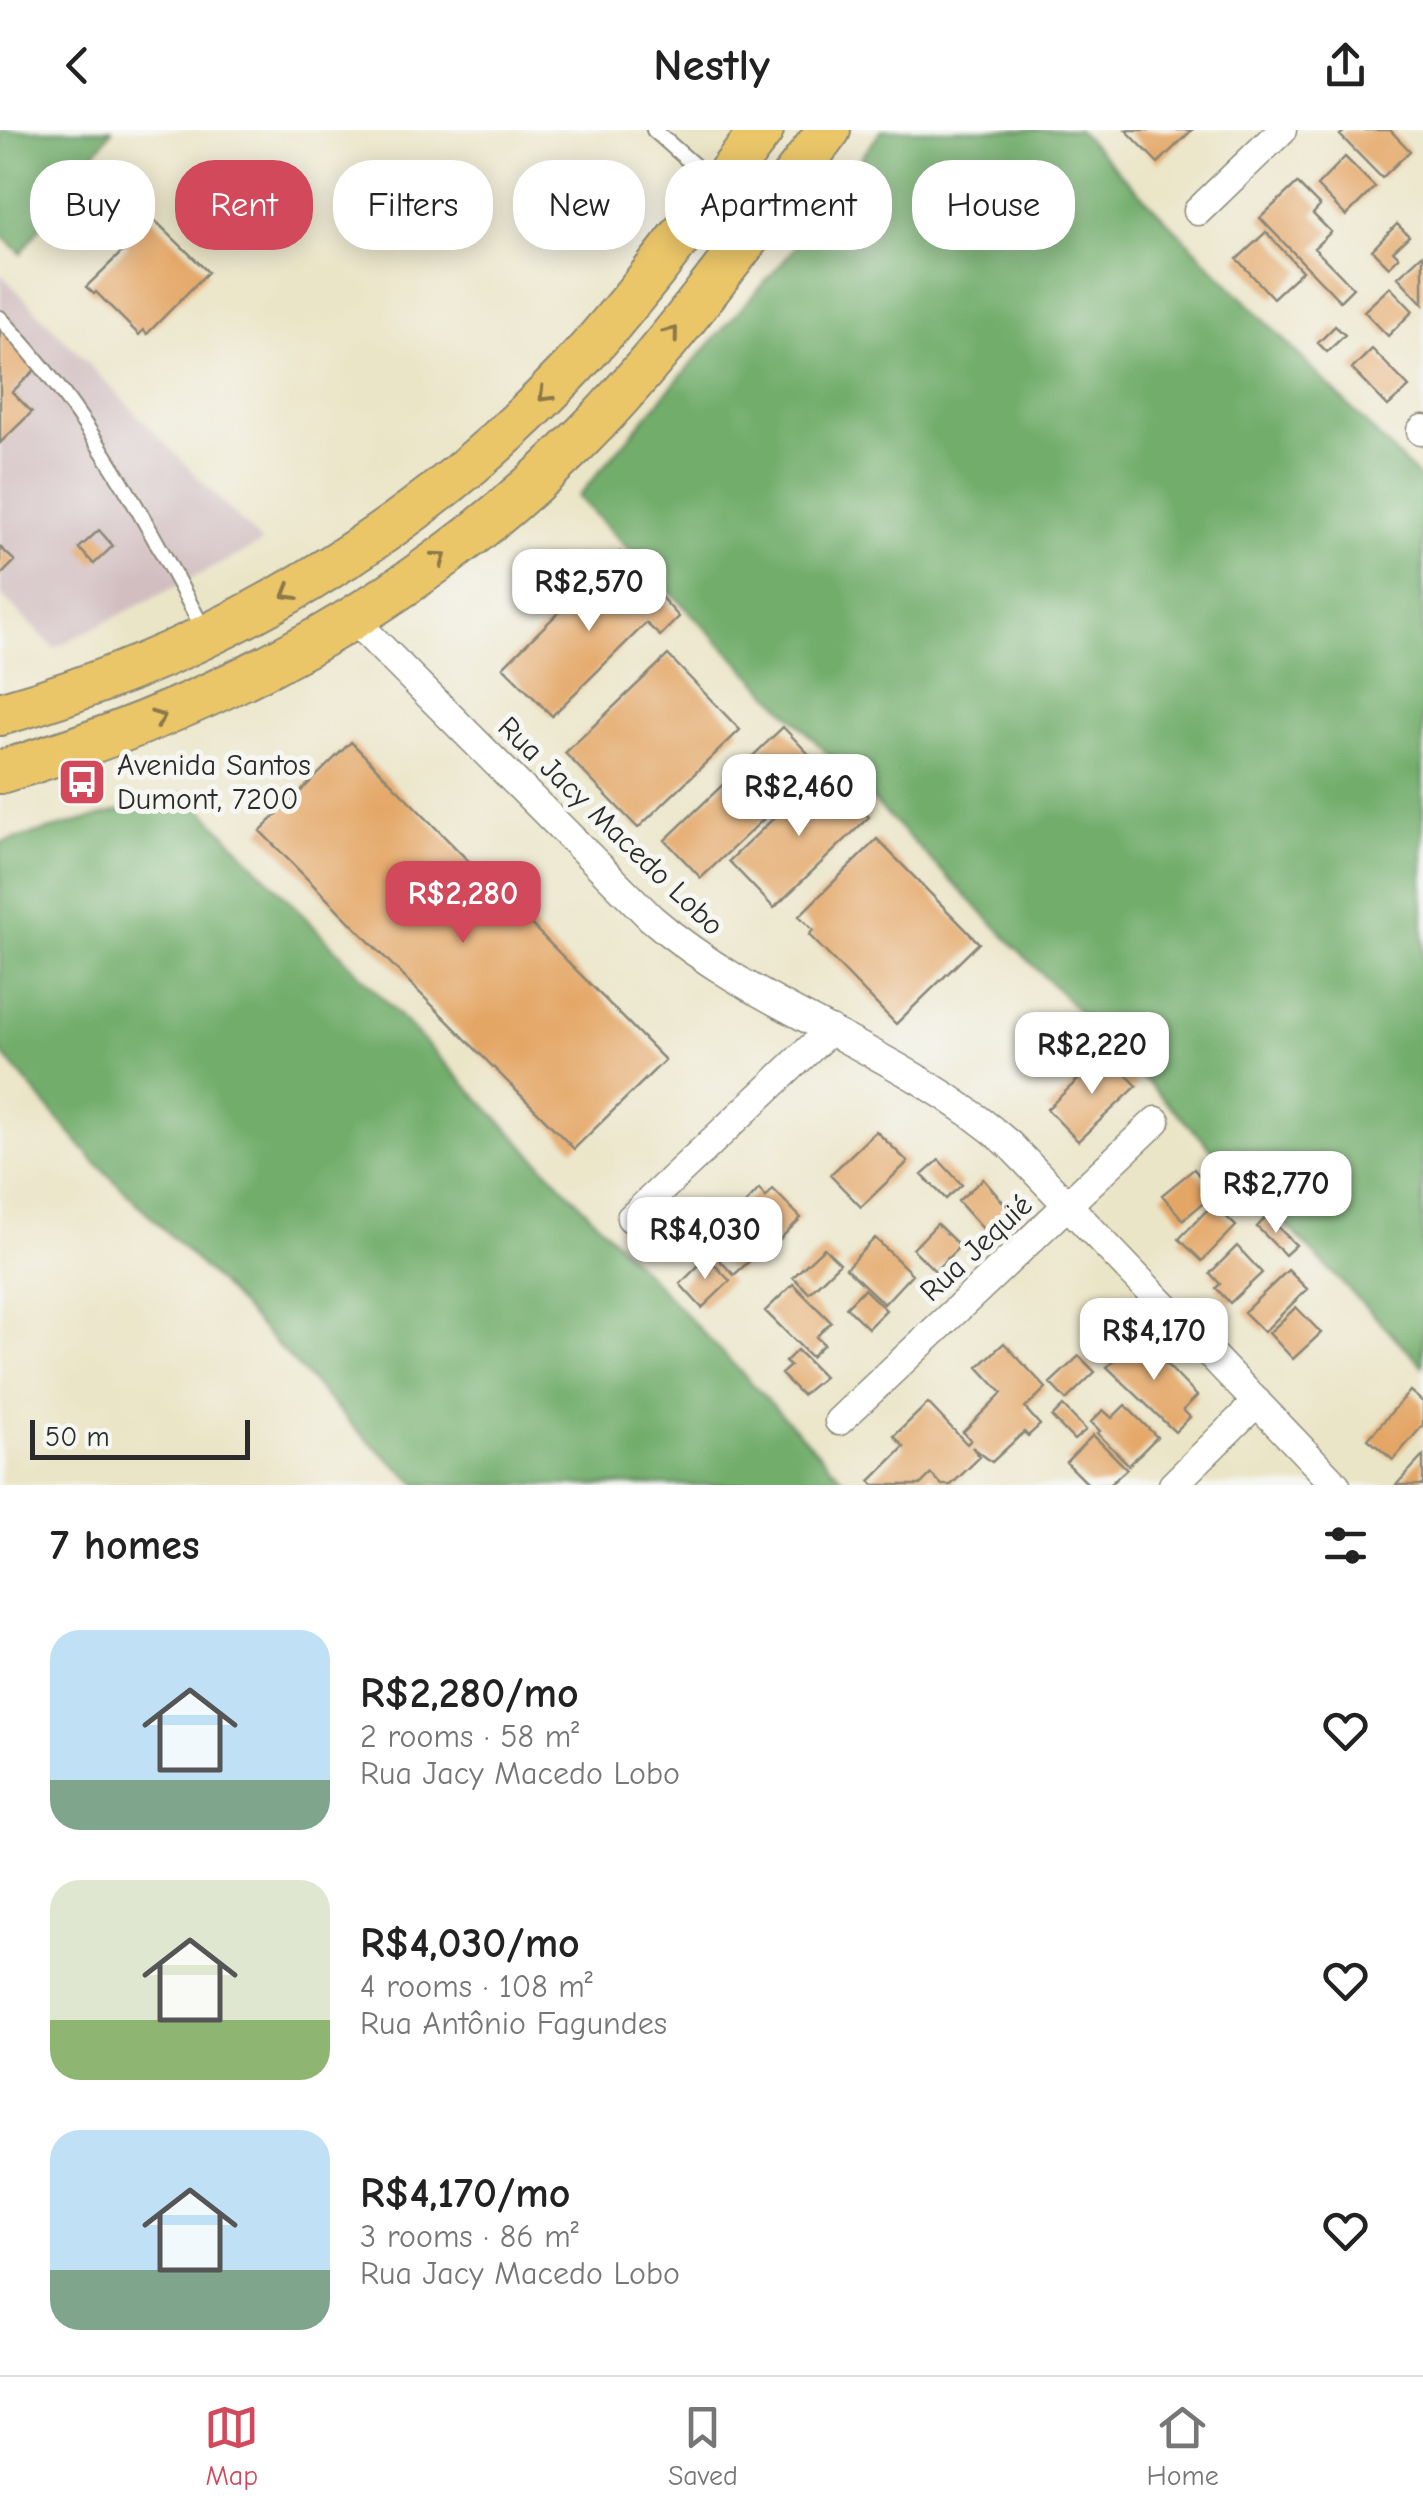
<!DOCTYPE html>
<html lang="en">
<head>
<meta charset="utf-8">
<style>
  :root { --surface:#fff; --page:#f6f6f6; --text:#222; --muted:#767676; --line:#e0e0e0; --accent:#d1495b }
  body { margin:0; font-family:"Comic Neue",sans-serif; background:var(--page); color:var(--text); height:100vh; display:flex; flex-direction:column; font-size:38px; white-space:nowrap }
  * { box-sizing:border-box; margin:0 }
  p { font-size:32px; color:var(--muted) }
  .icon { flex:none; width:55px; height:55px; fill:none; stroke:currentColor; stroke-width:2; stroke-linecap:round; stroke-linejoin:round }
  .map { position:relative; height:1355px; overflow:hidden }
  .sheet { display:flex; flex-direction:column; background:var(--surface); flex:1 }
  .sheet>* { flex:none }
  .guide { position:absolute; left:30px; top:30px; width:1365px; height:90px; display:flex; gap:20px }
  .scale { position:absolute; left:30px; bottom:25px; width:220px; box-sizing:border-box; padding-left:10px; border:5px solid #2b2b2b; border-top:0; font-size:28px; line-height:35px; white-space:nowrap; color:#2b2b2b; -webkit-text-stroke:8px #f6f6f2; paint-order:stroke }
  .price { position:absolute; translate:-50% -85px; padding:0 22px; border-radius:20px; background:#fff; color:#222; font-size:32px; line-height:65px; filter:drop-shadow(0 2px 5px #0008) }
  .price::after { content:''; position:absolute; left:50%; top:60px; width:30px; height:22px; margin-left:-15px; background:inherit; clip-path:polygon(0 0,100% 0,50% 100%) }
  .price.active { background:var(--accent); color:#fff }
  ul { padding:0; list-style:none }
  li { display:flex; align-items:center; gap:30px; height:250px; padding:0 50px }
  li span { display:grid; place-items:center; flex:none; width:280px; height:200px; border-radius:30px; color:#555 }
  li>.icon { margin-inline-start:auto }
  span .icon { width:120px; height:120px; fill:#fffc; stroke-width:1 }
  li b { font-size:42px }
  h2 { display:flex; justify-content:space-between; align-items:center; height:120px; padding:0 50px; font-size:42px }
  .chip { padding:0 35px; border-radius:40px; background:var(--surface); box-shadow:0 5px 25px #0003; font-size:35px; line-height:90px }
  .chip.active { background:var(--accent); color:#fff }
  header { display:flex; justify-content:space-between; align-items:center; height:130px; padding:0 50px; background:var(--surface); font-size:45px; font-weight:600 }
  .tab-bar { display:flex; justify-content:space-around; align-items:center; height:140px; border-top:2px solid var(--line); background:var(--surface); font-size:28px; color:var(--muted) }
  .tab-bar a { display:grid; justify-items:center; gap:5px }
  .tab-bar .active { color:var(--accent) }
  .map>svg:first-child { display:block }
  .industrial { fill:#d2bec1 }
  .forest { fill:#72ad6c; stroke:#4e6c4c; stroke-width:2.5 }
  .building { fill:#e4a665 }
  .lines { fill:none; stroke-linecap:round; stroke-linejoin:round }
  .lane-casing { stroke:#8b8879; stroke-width:18 }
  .street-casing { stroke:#8b8879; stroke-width:31 }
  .primary-casing { stroke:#8b8879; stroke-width:46 }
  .lane { stroke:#fff; stroke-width:14 }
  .street { stroke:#fff; stroke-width:28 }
  .primary { stroke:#ebc669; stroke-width:42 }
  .oneway { stroke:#8b784a }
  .labels { text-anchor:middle; stroke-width:10; stroke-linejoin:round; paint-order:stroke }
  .poi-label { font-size:30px; fill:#2b2b2b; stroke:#f6f6f2; text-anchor:start }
  .street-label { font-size:30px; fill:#2b2b2b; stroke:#f6f6f2 }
</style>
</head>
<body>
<header><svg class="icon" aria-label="back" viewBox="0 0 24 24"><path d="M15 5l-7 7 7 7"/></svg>Nestly<svg class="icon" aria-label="share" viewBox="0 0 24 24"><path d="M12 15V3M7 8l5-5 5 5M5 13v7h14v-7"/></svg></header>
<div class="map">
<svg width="1423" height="1355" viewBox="0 0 1423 1355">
  <rect width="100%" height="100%" fill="#f6f6f2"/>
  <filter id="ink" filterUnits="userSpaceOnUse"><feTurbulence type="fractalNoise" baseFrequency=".01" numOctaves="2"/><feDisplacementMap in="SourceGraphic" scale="20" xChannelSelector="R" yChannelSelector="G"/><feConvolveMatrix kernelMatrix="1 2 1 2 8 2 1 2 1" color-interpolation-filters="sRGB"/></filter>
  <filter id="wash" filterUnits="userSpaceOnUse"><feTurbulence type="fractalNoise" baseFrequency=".0048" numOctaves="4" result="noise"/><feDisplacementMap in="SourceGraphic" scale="40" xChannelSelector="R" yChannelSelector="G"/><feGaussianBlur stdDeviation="2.25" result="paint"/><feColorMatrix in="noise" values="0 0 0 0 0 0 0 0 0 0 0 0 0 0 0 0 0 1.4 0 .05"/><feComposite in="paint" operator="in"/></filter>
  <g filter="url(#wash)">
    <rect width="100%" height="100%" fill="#ebe5c7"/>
    <path class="industrial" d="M 0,143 L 262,413 L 54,518 L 0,464 Z"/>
    <path class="forest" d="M 0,0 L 112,0 L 21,123 L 0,103 Z
      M 882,0 L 1078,0 L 1423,352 L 1423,1236 L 578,367 L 679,248 L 788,126 Z
      M 186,663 L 849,1355 L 418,1355 L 360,1303 L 217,1151 L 94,1031 L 0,921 L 0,713 Z"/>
    <g id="blocks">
      <path class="building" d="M 1126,0 L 1192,0 L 1158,33 Z
        M 1346,0 L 1390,0 L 1410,21 L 1382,48 L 1340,5 Z
        M 1345,27 L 1375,57 L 1346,86 L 1317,56 Z
        M 1297,53 L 1320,76 L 1313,84 L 1331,102 L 1314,118 L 1353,158 L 1340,171 L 1260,88 Z
        M 139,75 L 208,142 L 147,204 L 143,200 L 139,205 L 96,162 L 94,164 L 86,157 L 128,116 L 108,96 L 121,83 L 125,88 Z
        M 1397,94 L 1409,106 L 1393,121 L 1399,127 L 1389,137 L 1372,120 Z
        M 1266,102 L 1302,141 L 1273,168 L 1237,129 Z
        M 1423,124 L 1423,174 L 1398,147 Z
        M 1390,157 L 1413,181 L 1388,206 L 1364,181 Z
        M 1335,196 L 1345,205 L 1327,222 L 1318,213 Z
        M 0,198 L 38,237 L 12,262 L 32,282 L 0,313 Z
        M 1372,219 L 1409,257 L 1388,276 L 1352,239 Z
        M 99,400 L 113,416 L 94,434 L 79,418 Z
        M 0,417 L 15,431 L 0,446 Z
        M 620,422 L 679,487 L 660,506 L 646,493 L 552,586 L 503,537 Z
        M 668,525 L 740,600 L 638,698 L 565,623 Z
        M 783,597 L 820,636 L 701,748 L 665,710 Z
        M 351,612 L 665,930 L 574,1019 L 260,701 Z
        M 824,640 L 869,687 L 774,778 L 729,731 Z
        M 877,709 L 979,813 L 896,894 L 809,805 L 813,800 L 799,786 Z
        M 1106,923 L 1137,956 L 1078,1011 L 1047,979 Z
        M 876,1001 L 908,1032 L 861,1077 L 830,1045 Z
        M 939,1030 L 962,1055 L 946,1069 L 922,1045 Z
        M 1194,1039 L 1214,1064 L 1183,1090 L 1162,1065 Z
        M 983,1049 L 1009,1079 L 985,1101 L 958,1071 Z
        M 759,1059 L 766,1067 L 773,1059 L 801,1088 L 777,1112 L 761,1097 L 755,1102 L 736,1084 Z
        M 1213,1074 L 1236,1096 L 1202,1131 L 1179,1109 Z
        M 1267,1086 L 1296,1115 L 1285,1125 L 1257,1097 Z
        M 734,1091 L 765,1117 L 734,1145 L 707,1117 Z
        M 937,1094 L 960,1116 L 935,1141 L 913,1119 Z
        M 875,1108 L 912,1144 L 884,1174 L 846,1138 Z
        M 1237,1116 L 1262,1143 L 1230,1173 L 1216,1158 L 1220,1154 L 1210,1143 Z
        M 824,1118 L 840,1133 L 809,1163 L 793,1147 Z
        M 707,1127 L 730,1151 L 702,1178 L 680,1154 Z
        M 1288,1140 L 1307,1159 L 1264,1202 L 1244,1182 Z
        M 793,1154 L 831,1192 L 816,1207 L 824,1214 L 811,1227 L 765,1181 Z
        M 864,1159 L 886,1180 L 868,1198 L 846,1177 Z
        M 1296,1177 L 1321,1203 L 1293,1229 L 1269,1203 Z
        M 1139,1206 L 1197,1266 L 1183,1280 L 1190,1287 L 1175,1302 L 1107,1237 Z
        M 1004,1213 L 1046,1258 L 1025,1278 L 1040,1295 L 1028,1306 L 1024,1302 L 992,1332 L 972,1317 L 980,1327 L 951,1355 L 942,1355 L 931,1344 L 920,1355 L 874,1355 L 870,1351 L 904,1317 L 894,1306 L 928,1273 L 967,1314 L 971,1310 L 963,1302 L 1002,1263 L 978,1237 Z
        M 797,1220 L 824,1247 L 802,1265 L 781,1244 L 790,1236 L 785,1232 Z
        M 1079,1226 L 1095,1242 L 1066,1270 L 1050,1253 Z
        M 1410,1261 L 1423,1272 L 1423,1295 L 1393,1330 L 1368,1309 Z
        M 1125,1275 L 1157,1307 L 1129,1335 L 1097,1303 L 1100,1301 L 1091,1292 L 1103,1280 L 1112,1288 Z
        M 1063,1276 L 1086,1300 L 1074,1310 L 1052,1287 Z
        M 1093,1305 L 1127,1339 L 1109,1355 L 1089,1355 L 1066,1332 Z
        M 1423,1326 L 1423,1355 L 1396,1355 Z"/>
    </g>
  </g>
  <g filter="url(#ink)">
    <use href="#blocks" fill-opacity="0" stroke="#8b8879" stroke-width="2.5"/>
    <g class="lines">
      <g class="lane-casing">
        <path id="lane" d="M 654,0 L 714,53
          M 0,188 C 87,280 146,391 205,502"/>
      </g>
      <g class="street-casing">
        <path id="street" d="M 1198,81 L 1282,0
          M 1421,301 L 1423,299
          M 353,489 L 651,788 C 761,883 901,919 1010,1015 L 1336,1355
          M 631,1088 L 830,900
          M 839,1291 L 1156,991
          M 1173,1355 L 1257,1272"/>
      </g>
      <g class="primary-casing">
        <path id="primary" d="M 0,584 C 217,523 418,403 572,238 C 641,163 700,81 762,0
          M 0,642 C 221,577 420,471 583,306 C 674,213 750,103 829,0"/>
      </g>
      <use href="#lane" class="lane"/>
      <use href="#street" class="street"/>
      <use href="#primary" class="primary"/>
    </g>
    <defs><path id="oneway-chevron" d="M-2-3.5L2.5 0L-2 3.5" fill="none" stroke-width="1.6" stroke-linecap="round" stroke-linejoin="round" transform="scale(2.5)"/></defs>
    <g class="oneway">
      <use href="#oneway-chevron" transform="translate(672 203) rotate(-51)"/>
      <use href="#oneway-chevron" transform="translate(545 265) rotate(135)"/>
      <use href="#oneway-chevron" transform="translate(440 428) rotate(-36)"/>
      <use href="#oneway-chevron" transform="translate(289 463) rotate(149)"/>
      <use href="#oneway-chevron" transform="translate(159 588) rotate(-21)"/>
    </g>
  </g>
  <defs>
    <g id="bus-square" transform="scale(2.5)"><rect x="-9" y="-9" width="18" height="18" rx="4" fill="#d1495b" stroke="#f6f6f2"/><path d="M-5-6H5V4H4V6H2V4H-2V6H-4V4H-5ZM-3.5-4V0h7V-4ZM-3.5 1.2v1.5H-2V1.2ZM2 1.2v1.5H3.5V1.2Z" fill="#fff"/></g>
  </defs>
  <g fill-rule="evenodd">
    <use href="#bus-square" x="82" y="652"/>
  </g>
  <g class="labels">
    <g class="poi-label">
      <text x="117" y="645">Avenida Santos<tspan x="117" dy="34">Dumont, 7200</tspan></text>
    </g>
    <g class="street-label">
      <text transform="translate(611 696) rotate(44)" y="10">Rua Jacy Macedo Lobo</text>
      <text transform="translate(976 1118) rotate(-43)" y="10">Rua Jequié</text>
    </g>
  </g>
</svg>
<div class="scale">50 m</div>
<b class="price" style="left:589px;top:504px">R$2,570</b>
<b class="price" style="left:799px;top:709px">R$2,460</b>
<b class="price active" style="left:463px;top:816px">R$2,280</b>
<b class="price" style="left:1092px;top:967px">R$2,220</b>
<b class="price" style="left:1276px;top:1106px">R$2,770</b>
<b class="price" style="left:705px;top:1152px">R$4,030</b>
<b class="price" style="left:1154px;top:1253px">R$4,170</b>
<div class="guide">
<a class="chip">Buy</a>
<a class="chip active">Rent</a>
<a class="chip">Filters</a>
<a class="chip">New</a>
<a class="chip">Apartment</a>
<a class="chip">House</a>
</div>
</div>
<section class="sheet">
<h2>7 homes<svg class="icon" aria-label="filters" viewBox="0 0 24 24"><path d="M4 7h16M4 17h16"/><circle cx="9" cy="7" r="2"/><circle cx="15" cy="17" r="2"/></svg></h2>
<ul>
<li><span style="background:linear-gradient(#bfe0f5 75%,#7fa58c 0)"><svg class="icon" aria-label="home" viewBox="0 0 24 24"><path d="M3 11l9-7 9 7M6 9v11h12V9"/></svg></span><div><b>R$2,280/mo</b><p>2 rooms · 58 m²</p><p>Rua Jacy Macedo Lobo</p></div><svg class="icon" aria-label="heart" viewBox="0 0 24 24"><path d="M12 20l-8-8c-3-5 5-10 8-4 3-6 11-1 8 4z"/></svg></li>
<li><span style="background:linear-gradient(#dfe7d0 70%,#8fb573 0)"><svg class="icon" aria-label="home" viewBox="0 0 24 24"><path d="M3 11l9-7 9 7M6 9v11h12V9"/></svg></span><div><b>R$4,030/mo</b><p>4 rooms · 108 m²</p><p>Rua Antônio Fagundes</p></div><svg class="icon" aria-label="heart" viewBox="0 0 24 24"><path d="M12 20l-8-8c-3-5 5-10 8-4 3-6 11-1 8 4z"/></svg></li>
<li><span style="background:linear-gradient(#bfe0f5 70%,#7fa58c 0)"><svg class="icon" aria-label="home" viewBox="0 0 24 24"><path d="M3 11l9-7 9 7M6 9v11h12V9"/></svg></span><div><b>R$4,170/mo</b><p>3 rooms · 86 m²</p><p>Rua Jacy Macedo Lobo</p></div><svg class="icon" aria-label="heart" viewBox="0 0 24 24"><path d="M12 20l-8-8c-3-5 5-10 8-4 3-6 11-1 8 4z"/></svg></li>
</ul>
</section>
<nav class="tab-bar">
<a class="active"><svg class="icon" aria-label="map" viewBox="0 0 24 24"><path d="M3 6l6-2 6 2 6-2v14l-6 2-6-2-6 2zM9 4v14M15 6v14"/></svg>Map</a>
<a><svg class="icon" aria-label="saved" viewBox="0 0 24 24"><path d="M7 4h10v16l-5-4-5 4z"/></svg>Saved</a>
<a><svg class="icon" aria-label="home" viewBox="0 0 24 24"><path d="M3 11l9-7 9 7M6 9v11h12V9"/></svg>Home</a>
</nav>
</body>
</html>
